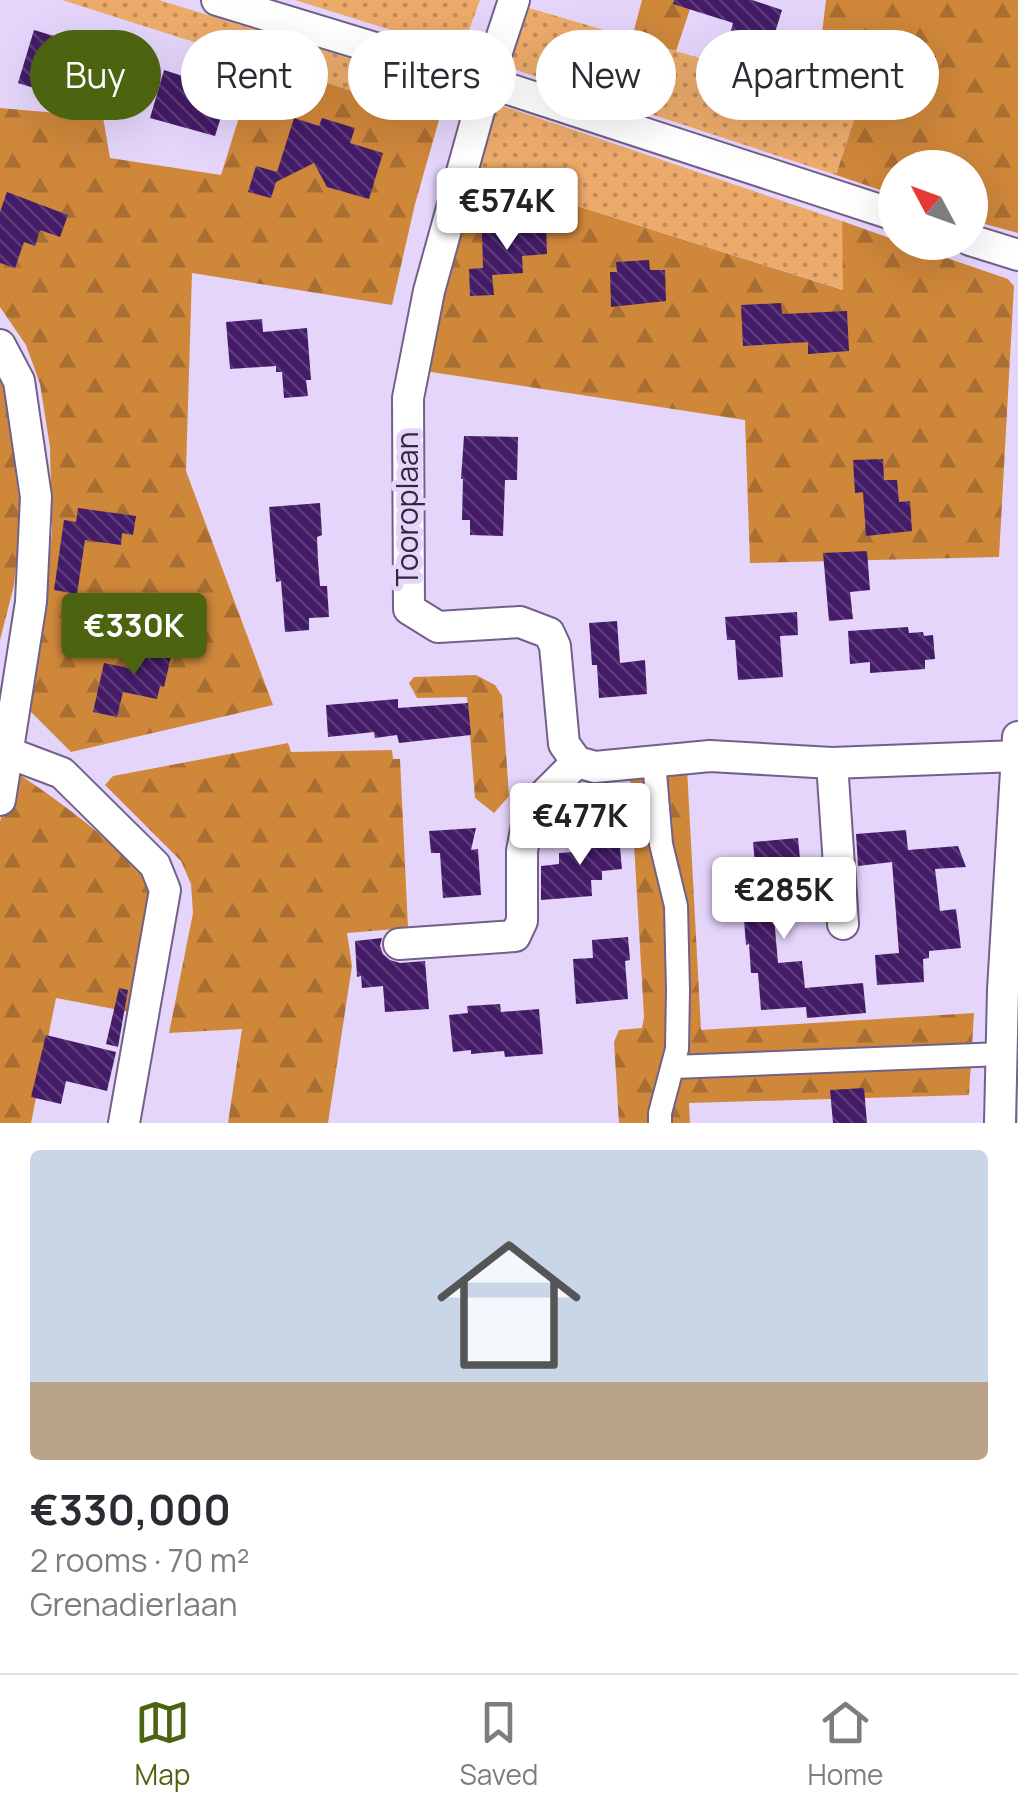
<!DOCTYPE html>
<html lang="en">
<head>
<meta charset="utf-8">
<style>
  :root { --surface:#fff; --page:#f2f2f3; --text:#2b2b33; --muted:#7c7c81; --line:#e1e1e2; --accent:#4c6310 }
  body { margin:0; font-family:Manrope,sans-serif; background:var(--page); color:var(--text); height:100vh; display:flex; flex-direction:column; font-size:38px; white-space:nowrap }
  * { box-sizing:border-box; margin:0 }
  p { font-size:32px; color:var(--muted) }
  .icon { flex:none; width:55px; height:55px; fill:none; stroke:currentColor; stroke-width:2; stroke-linecap:round; stroke-linejoin:round }
  .map { position:relative; height:1123px; overflow:hidden }
  .details { display:flex; flex-direction:column; background:var(--surface); flex:1 }
  .details>* { flex:none }
  .hud { position:absolute; left:30px; top:30px; width:960px; height:90px; display:flex; gap:20px }
  .needle { width:65px; rotate:311deg }
  .controls { position:absolute; left:878px; top:150px; display:grid; gap:20px }
  .controls a { display:grid; place-items:center; width:110px; height:110px; border-radius:50%; background:var(--surface); box-shadow:0 10px 40px #0002; font-size:50px }
  .price { position:absolute; translate:-50% -85px; padding:0 22px; border-radius:10px; background:#fff; color:#222; font-size:32px; line-height:65px; filter:drop-shadow(0 2px 5px #0008) }
  .price::after { content:''; position:absolute; left:50%; top:60px; width:30px; height:22px; margin-left:-15px; background:inherit; clip-path:polygon(0 0,100% 0,50% 100%) }
  .price.on { background:var(--accent); color:#fff }
  ul { padding:0; list-style:none }
  li { display:grid; align-content:center; gap:20px; height:530px; padding:0 30px }
  li span { display:grid; place-items:center; height:310px; border-radius:10px; color:#555 }
  li>.icon { margin-inline-start:auto }
  span .icon { width:180px; height:180px; fill:#fffc; stroke-width:1 }
  li b { font-size:42px }
  .pill { padding:0 35px; border-radius:45px; background:var(--surface); box-shadow:0 10px 40px #0002; font-size:35px; line-height:90px }
  .pill.on { background:var(--accent); color:#fff }
  .dock { display:flex; justify-content:space-around; align-items:center; height:140px; border-top:2px solid var(--line); background:var(--surface); font-size:28px; color:var(--muted) }
  .dock a { display:grid; justify-items:center; gap:5px }
  .dock .on { color:var(--accent) }
  .map>svg:first-child { display:block }
  .grass { fill:url(#grass-dots) }
  .forest { fill:url(#forest-firs) }
  .building { fill:url(#building-back-hatch) }
  .lines { fill:none; stroke-linecap:round; stroke-linejoin:round }
  .pedestrian-casing { stroke:#73608a; stroke-width:26 }
  .minor-casing { stroke:#73608a; stroke-width:34 }
  .pedestrian { stroke:#fff; stroke-width:22 }
  .minor { stroke:#fff; stroke-width:30 }
  .labels { text-anchor:middle; stroke-width:10; stroke-linejoin:round; paint-order:stroke }
  .street-label { font-size:30px; fill:#31293b; stroke:#e5d5fb }
</style>
</head>
<body>
<div class="map">
<svg width="1018" height="1123" viewBox="0 0 1018 1123">
  <defs>
    <pattern id="grass-dots" width="8" height="8" patternUnits="userSpaceOnUse" patternTransform="scale(2.5)"><rect width="8" height="8" fill="#edab6b"/><path d="M2 2h.1M6 6h.1" fill="none" stroke="#c18b59" stroke-width="1.8" stroke-linecap="round"/></pattern>
    <pattern id="forest-firs" width="22" height="20" patternUnits="userSpaceOnUse" patternTransform="scale(2.5)"><rect width="22" height="20" fill="#cf873a"/><path d="M5 1l3.5 6h-7zM16 11l3.5 6h-7z" fill="#a96e32"/></pattern>
    <pattern id="building-back-hatch" width="6" height="6" patternUnits="userSpaceOnUse" patternTransform="scale(2.5)"><rect width="6" height="6" fill="#431b66"/><path d="M-1 5l2 2M0 0l6 6M5-1l2 2" fill="none" stroke="#5c3c79"/></pattern>
  </defs>
  <rect width="100%" height="100%" fill="#e5d5fb"/>
  <path class="grass" d="M 62,0 L 159,0 L 447,88 L 439,120 Z
    M 295,0 L 480,0 L 461,52 Z
    M 512,3 L 859,105 L 836,175 L 492,62 Z
    M 485,100 L 842,221 L 844,290 L 466,171 Z"/>
  <path class="forest" d="M 642,0 L 693,0 L 676,51 L 632,38 Z
    M 826,0 L 1018,0 L 1018,233 L 970,220 L 970,168 L 895,168 L 895,195 L 836,175 L 859,105 L 815,92 Z
    M 257,60 L 439,120 L 415,204 L 392,305 L 192,273 L 186,471 L 273,705 L 71,752 L 24,705 L 45,600 L 52,532 L 50,447 L 40,384 L 26,345 L 0,307 L 0,108 L 103,117 L 110,158 L 221,175 Z
    M 466,171 L 843,290 L 842,221 L 895,240 L 895,242 L 903,243 L 1008,279 L 1014,286 L 999,557 L 750,563 L 745,420 L 418,370 Z
    M 0,375 L 5,384 L 21,514 L 14,585 L 0,640 Z
    M 476,675 L 495,685 L 502,696 L 509,796 L 494,813 L 475,798 L 467,697 L 417,698 L 409,683 L 414,677 Z
    M 288,743 L 291,752 L 392,750 L 393,759 L 400,759 L 408,928 L 347,933 L 352,966 L 328,1123 L 228,1123 L 242,1029 L 169,1033 L 193,913 L 191,884 L 181,861 L 105,785 L 113,776 Z
    M 687,768 L 701,1030 L 974,1013 L 969,1095 L 689,1103 L 690,1123 L 619,1123 L 614,1042 L 619,1030 L 642,1028 L 644,1017 L 630,774 Z
    M 11,769 C 62,803 111,838 151,885 L 130,1012 L 56,998 L 31,1123 L 0,1123 L 0,822 Z"/>
  <path class="building" d="M 674,0 L 752,0 L 782,10 L 774,36 L 768,34 L 760,60 L 726,50 L 733,23 L 673,4 Z
    M 34,30 L 84,45 L 73,81 L 58,77 L 53,94 L 18,83 Z
    M 906,47 L 936,56 L 921,105 L 864,87 L 865,84 L 854,81 L 862,52 L 901,63 Z
    M 164,70 L 189,78 L 185,89 L 226,101 L 215,136 L 150,118 Z
    M 294,118 L 319,126 L 322,118 L 355,128 L 350,143 L 383,153 L 369,199 L 327,187 L 314,163 L 276,182 L 271,198 L 248,192 L 256,166 L 277,172 Z
    M 7,192 L 68,215 L 60,237 L 40,230 L 35,246 L 24,242 L 15,268 L 0,263 L 0,212 Z
    M 546,222 L 547,254 L 522,256 L 523,273 L 492,275 L 494,295 L 470,296 L 469,269 L 483,268 L 482,232 L 492,231 L 492,224 Z
    M 649,260 L 650,270 L 665,270 L 666,301 L 611,307 L 610,272 L 617,272 L 616,262 Z
    M 781,303 L 782,314 L 847,311 L 849,351 L 808,354 L 808,342 L 743,346 L 741,305 Z
    M 262,319 L 263,332 L 307,328 L 311,380 L 306,380 L 308,396 L 284,398 L 282,372 L 276,372 L 276,366 L 230,369 L 226,322 Z
    M 464,436 L 518,437 L 517,480 L 505,480 L 503,536 L 470,535 L 470,520 L 462,520 L 463,479 L 461,479 Z
    M 883,459 L 884,480 L 897,480 L 899,502 L 910,501 L 912,531 L 866,536 L 863,492 L 855,493 L 853,460 Z
    M 320,503 L 322,535 L 317,537 L 318,561 L 320,586 L 327,586 L 329,617 L 309,618 L 309,630 L 285,632 L 281,581 L 276,582 L 269,507 Z
    M 78,508 L 136,516 L 133,535 L 122,533 L 121,545 L 85,540 L 77,594 L 54,590 L 64,520 L 76,522 Z
    M 867,551 L 870,590 L 850,592 L 853,619 L 829,621 L 823,553 Z
    M 797,612 L 798,635 L 780,636 L 783,677 L 738,680 L 735,640 L 727,640 L 725,617 Z
    M 617,621 L 620,663 L 645,660 L 647,694 L 599,698 L 597,665 L 592,665 L 589,623 Z
    M 908,627 L 909,633 L 923,632 L 924,636 L 933,635 L 935,659 L 925,660 L 925,669 L 870,673 L 870,662 L 850,664 L 848,631 Z
    M 139,640 L 173,648 L 164,687 L 160,686 L 157,699 L 123,692 L 117,717 L 93,712 L 104,663 L 133,669 Z
    M 398,699 L 398,708 L 468,703 L 471,735 L 399,743 L 397,735 L 375,738 L 374,732 L 328,737 L 326,705 Z
    M 476,828 L 471,850 L 478,849 L 481,895 L 443,898 L 440,853 L 431,853 L 429,831 Z
    M 906,830 L 908,850 L 958,846 L 966,867 L 935,869 L 940,911 L 956,909 L 961,948 L 929,951 L 929,958 L 923,959 L 924,982 L 877,985 L 875,955 L 899,953 L 892,862 L 858,866 L 856,834 Z
    M 619,837 L 622,869 L 602,871 L 602,880 L 591,880 L 592,896 L 541,900 L 541,866 L 559,864 L 559,853 L 574,852 L 573,840 Z
    M 798,838 L 801,869 L 770,871 L 778,963 L 802,961 L 805,988 L 863,983 L 866,1013 L 807,1018 L 806,1007 L 761,1010 L 758,973 L 751,973 L 749,944 L 746,945 L 742,895 L 736,895 L 745,866 L 755,864 L 753,842 Z
    M 628,937 L 630,960 L 625,961 L 628,999 L 576,1004 L 573,959 L 593,958 L 592,940 Z
    M 382,938 L 380,946 L 383,954 L 390,960 L 400,963 L 425,961 L 429,1009 L 385,1012 L 383,986 L 362,988 L 361,976 L 357,977 L 355,941 Z
    M 119,988 L 128,990 L 118,1047 L 106,1044 Z
    M 500,1004 L 501,1012 L 539,1009 L 543,1054 L 505,1057 L 504,1051 L 471,1054 L 471,1050 L 453,1052 L 449,1015 L 468,1013 L 467,1006 Z
    M 46,1035 L 116,1052 L 107,1091 L 66,1081 L 61,1104 L 31,1097 Z
    M 864,1088 L 867,1123 L 833,1123 L 830,1090 Z"/>
  <g class="lines">
    <g class="pedestrian-casing">
      <path id="pedestrian" d="M 654,761 L 661,844 L 676,906 L 678,990 L 677,1049 L 660,1113 L 660,1123
        M 673,1067 L 1002,1054"/>
    </g>
    <g class="minor-casing">
      <path id="minor" d="M 217,0 L 487,82 L 895,215
        M 514,0 L 487,82 L 429,291 L 408,398 L 409,609 L 438,627 L 520,622 L 549,633 L 555,646 L 564,744 L 577,762 L 595,767 L 710,756 L 832,763 L 1017,756
        M 970,240 L 1018,255
        M 0,345 L 19,381 L 36,497 L 31,602 L 0,800
        M 9,753 L 62,773 L 155,865 L 165,890 L 124,1123
        M 832,763 L 843,924
        M 399,944 L 515,936 L 522,921 L 522,851 L 530,809 L 577,762
        M 1000,1123 L 1003,990 L 1018,737"/>
    </g>
    <use href="#pedestrian" class="pedestrian"/>
    <use href="#minor" class="minor"/>
  </g>
  <g class="labels">
    <g class="street-label">
      <text transform="translate(408 509) rotate(-90)" y="10">Tooroplaan</text>
    </g>
  </g>
</svg>
<div class="controls">
<a><svg class="needle" viewBox="-14 -14 28 28"><path d="M0-13l5 13h-10z" fill="#e53935"/><path d="M0 13l5-13h-10z" fill="#7c7c81"/></svg></a>
</div>
<b class="price" style="left:507px;top:253px">€574K</b>
<b class="price on" style="left:134px;top:678px">€330K</b>
<b class="price" style="left:580px;top:868px">€477K</b>
<b class="price" style="left:784px;top:942px">€285K</b>
<div class="hud">
<a class="pill on">Buy</a>
<a class="pill">Rent</a>
<a class="pill">Filters</a>
<a class="pill">New</a>
<a class="pill">Apartment</a>
</div>
</div>
<section class="details">
<ul>
<li><span style="background:linear-gradient(#c9d6e8 75%,#b9a48a 0)"><svg class="icon" aria-label="home" viewBox="0 0 24 24"><path d="M3 11l9-7 9 7M6 9v11h12V9"/></svg></span><div><b>€330,000</b><p>2 rooms · 70 m²</p><p>Grenadierlaan</p></div></li>
</ul>
</section>
<nav class="dock">
<a class="on"><svg class="icon" aria-label="map" viewBox="0 0 24 24"><path d="M3 6l6-2 6 2 6-2v14l-6 2-6-2-6 2zM9 4v14M15 6v14"/></svg>Map</a>
<a><svg class="icon" aria-label="saved" viewBox="0 0 24 24"><path d="M7 4h10v16l-5-4-5 4z"/></svg>Saved</a>
<a><svg class="icon" aria-label="home" viewBox="0 0 24 24"><path d="M3 11l9-7 9 7M6 9v11h12V9"/></svg>Home</a>
</nav>
</body>
</html>
